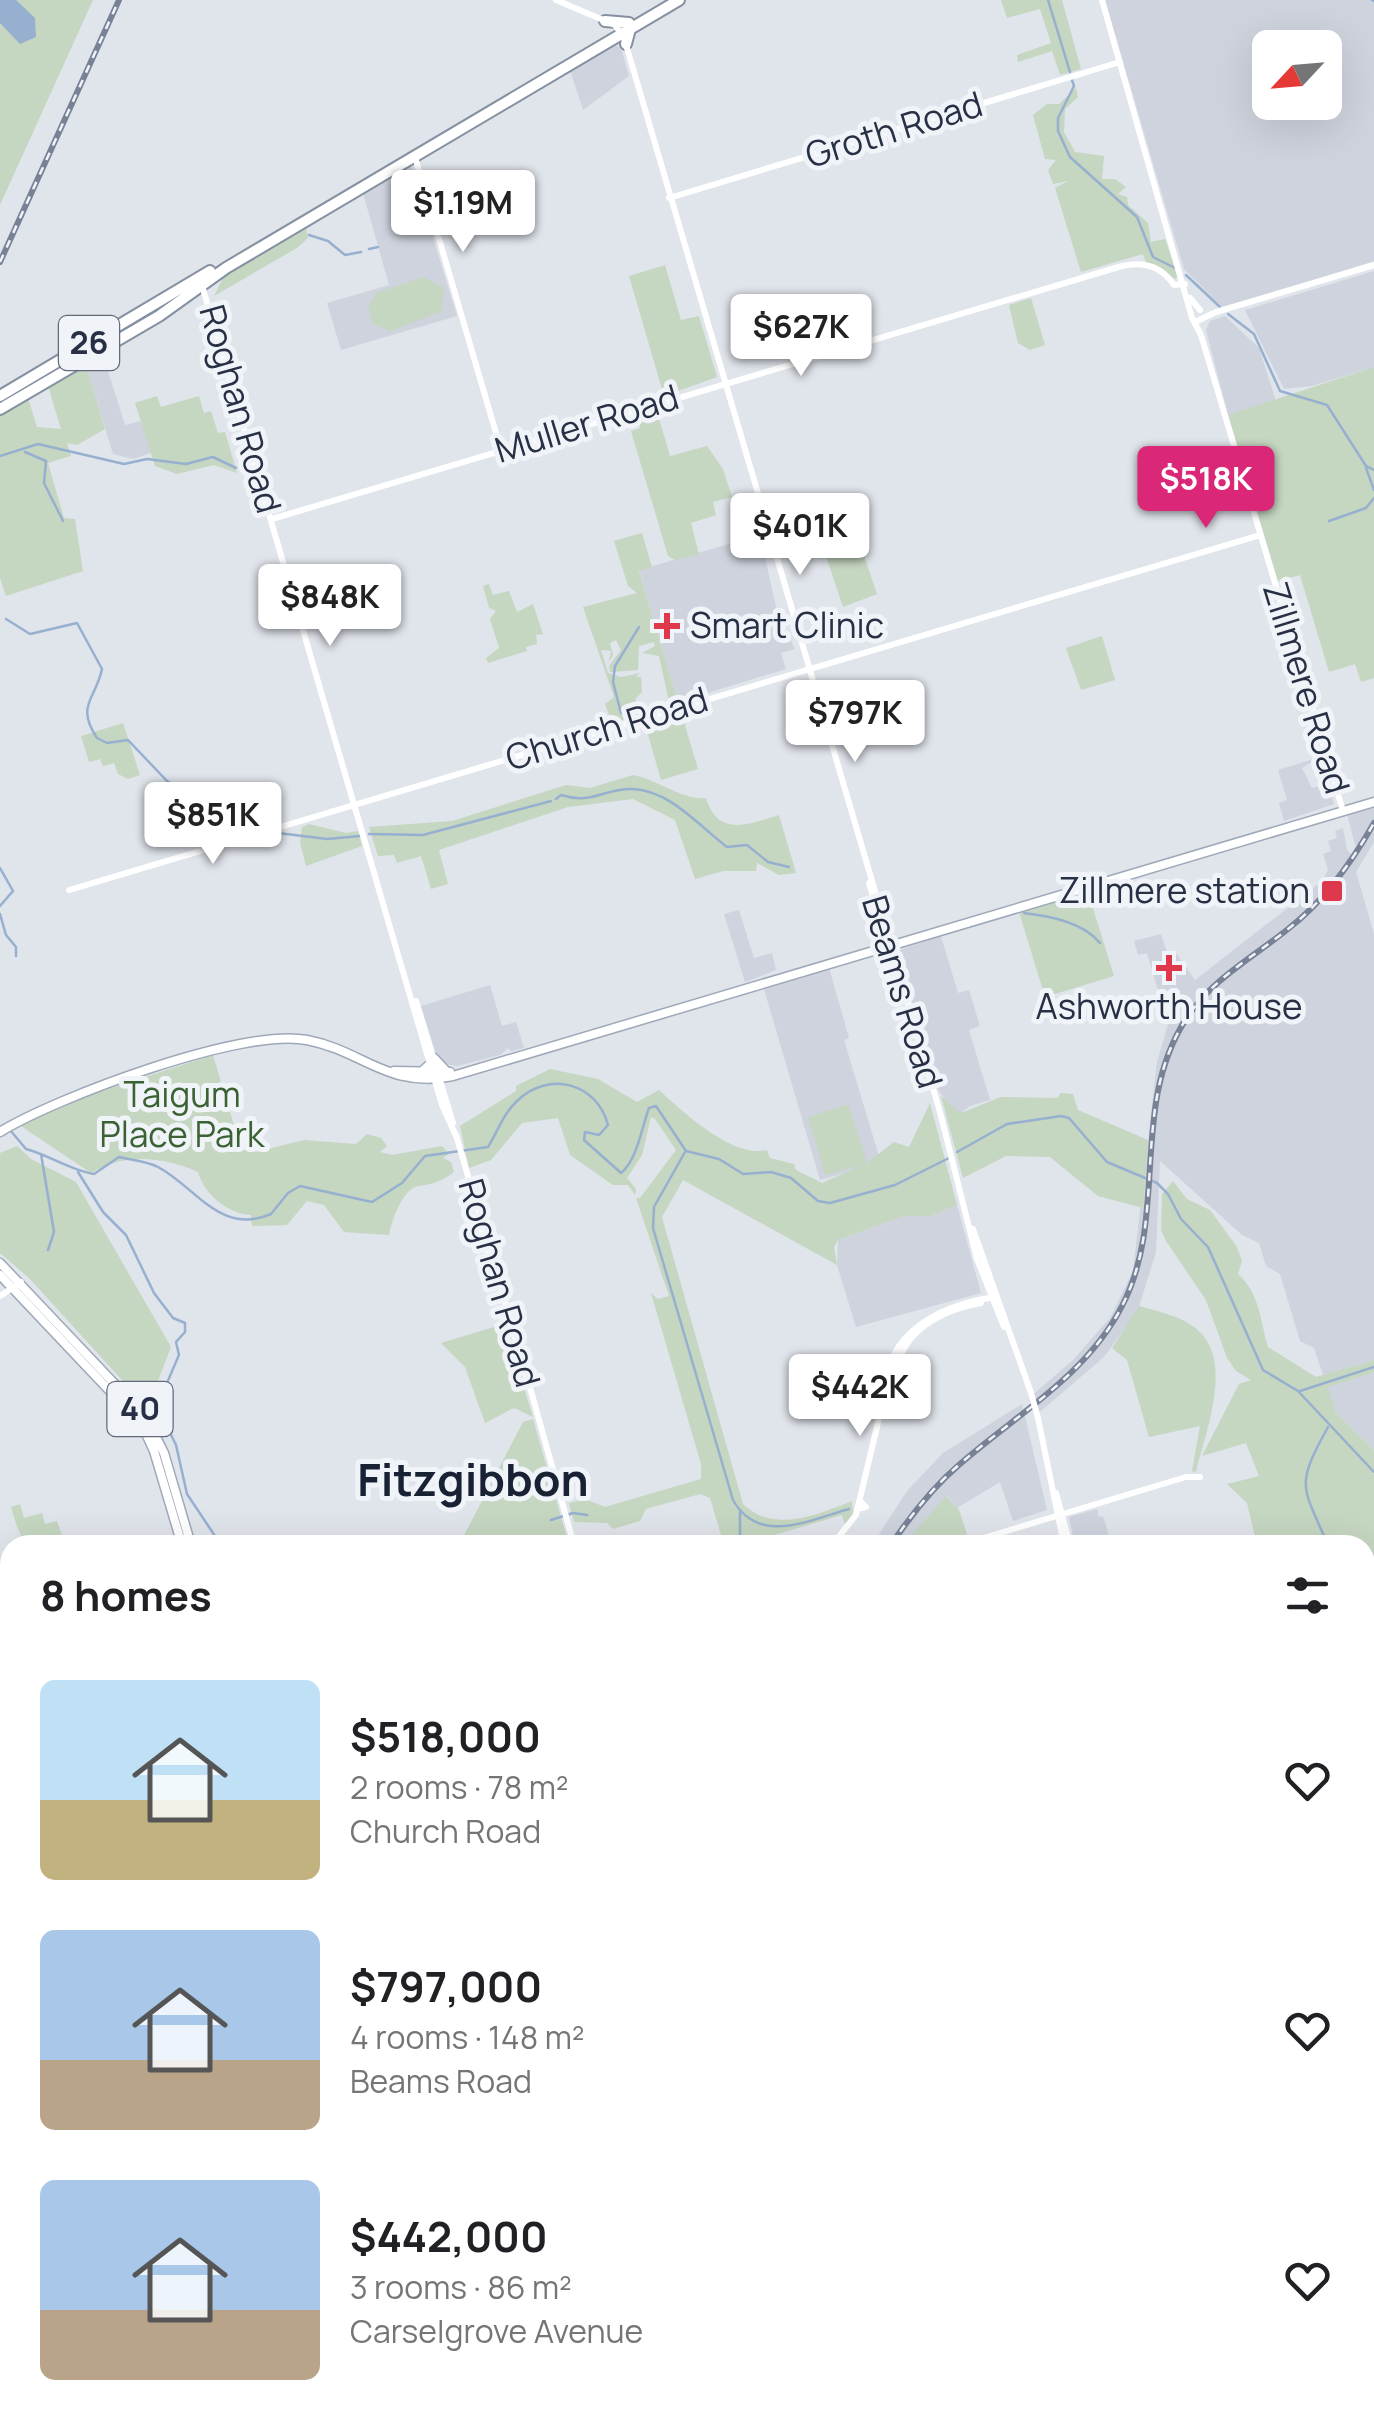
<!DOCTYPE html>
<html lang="en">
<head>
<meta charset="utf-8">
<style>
  :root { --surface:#fff; --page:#f6f6f6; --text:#202124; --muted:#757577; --accent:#db2777 }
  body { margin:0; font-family:Manrope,sans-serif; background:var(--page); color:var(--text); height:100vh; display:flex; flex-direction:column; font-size:38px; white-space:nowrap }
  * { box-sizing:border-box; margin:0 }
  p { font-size:32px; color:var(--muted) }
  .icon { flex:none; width:55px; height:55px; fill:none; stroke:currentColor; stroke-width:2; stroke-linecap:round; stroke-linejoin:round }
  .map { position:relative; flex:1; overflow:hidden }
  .panel { position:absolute; left:0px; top:1535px; width:1375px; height:890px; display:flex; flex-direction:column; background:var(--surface); border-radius:30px 30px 0 0; box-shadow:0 10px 40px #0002 }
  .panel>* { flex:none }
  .needle { width:65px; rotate:244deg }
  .fabs { position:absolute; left:1252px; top:30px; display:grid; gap:20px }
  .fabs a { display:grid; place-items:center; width:90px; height:90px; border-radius:15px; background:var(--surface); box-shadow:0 10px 40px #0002; font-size:50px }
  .price { position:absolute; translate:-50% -85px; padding:0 22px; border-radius:10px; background:#fff; color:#222; font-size:32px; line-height:65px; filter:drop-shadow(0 2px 5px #0008) }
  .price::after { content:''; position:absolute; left:50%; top:60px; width:30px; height:22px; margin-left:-15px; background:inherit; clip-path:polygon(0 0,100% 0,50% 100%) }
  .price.active { background:var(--accent); color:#fff }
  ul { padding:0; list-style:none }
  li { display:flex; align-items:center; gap:30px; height:250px; padding:0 40px }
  li span { display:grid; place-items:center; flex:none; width:280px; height:200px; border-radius:15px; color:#555 }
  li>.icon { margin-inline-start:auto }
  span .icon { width:120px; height:120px; fill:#fffc; stroke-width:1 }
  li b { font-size:42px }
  h2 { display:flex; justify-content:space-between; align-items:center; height:120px; padding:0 40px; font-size:42px }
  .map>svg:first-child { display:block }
  .built { fill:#ced3dd; fill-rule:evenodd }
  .green { fill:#c5d6c1 }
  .water { fill:#97b0cf }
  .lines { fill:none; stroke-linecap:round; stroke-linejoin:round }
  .stream { stroke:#97b0cf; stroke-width:2.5 }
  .primary-casing { stroke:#9ea8b8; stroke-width:11 }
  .highway-casing { stroke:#8690a3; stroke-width:14 }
  .secondary { stroke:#fff; stroke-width:6 }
  .primary { stroke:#fff; stroke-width:8 }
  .highway { stroke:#fff; stroke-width:10 }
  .rail-casing { stroke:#788296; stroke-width:6 }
  .rail { stroke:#f0f3f8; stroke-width:2.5; stroke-dasharray:8; stroke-linecap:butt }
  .secondary-bridge { stroke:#fff; stroke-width:6 }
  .poi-dot { fill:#dd384b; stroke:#f0f3f8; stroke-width:4 }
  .labels { text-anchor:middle; stroke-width:10; stroke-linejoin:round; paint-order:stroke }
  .shield { fill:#f0f3f8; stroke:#636a7a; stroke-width:2.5 }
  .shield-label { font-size:32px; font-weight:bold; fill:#273044 }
  .street-label { font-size:35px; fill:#273044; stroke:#f0f3f8 }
  .poi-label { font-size:35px; fill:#273044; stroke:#f0f3f8; text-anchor:start }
  .park-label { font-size:35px; fill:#3a6232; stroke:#f0f3f8 }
  .district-label { font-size:45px; font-weight:bold; fill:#192235; stroke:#f0f3f8 }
</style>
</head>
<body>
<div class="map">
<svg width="1374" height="2425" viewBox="0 0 1374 2425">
  <rect width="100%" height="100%" fill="#e0e4eb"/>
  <path class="built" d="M 1105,0 L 1374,0 L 1374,261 L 1224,309 L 1184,269 ZM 1270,48 L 1325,48 L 1325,102 L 1270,102 Z
    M 615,45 L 621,48 L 629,76 L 583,110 L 570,70 Z
    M 411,166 L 457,316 L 341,350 L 327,303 L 389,285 L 363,193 Z
    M 1374,271 L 1374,367 L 1312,386 L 1284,389 L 1245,310 Z
    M 1225,316 L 1259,348 L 1276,401 L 1228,415 L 1206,330 L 1210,321 Z
    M 103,355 L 125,425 L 141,421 L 151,453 L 133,459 L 113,454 L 86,365 Z
    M 760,535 L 776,607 L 783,613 L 781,621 L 795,649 L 781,653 L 786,669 L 678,702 L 639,570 Z
    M 1320,757 L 1302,768 L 1312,788 L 1329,784 L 1334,804 L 1284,821 L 1279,803 L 1287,800 L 1278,770 Z
    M 1374,805 L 1374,842 L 1356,872 L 1374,934 L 1374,1360 L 1323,1375 L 1314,1348 L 1300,1341 L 1280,1274 L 1266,1266 L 1259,1243 L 1242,1235 L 1160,1161 L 1156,1252 L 1138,1310 L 1104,1357 L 1035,1416 L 1029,1398 L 1073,1360 L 1110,1318 L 1133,1271 L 1157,1062 L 1168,1024 L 1147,953 L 1138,955 L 1134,941 L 1161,934 L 1168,955 L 1176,953 L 1195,980 L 1321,882 L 1328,870 L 1323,854 L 1331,851 L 1328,841 L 1337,838 L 1335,831 L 1343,828 L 1347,850 L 1352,855 L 1360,843 L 1355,845 L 1347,814 Z
    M 739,910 L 754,958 L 772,953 L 776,970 L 745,982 L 724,914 Z
    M 941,936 L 958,993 L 969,990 L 980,1026 L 969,1030 L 990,1100 L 970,1106 L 957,1116 L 937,1088 L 897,951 Z
    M 829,968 L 849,1038 L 844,1040 L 881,1163 L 820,1180 L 764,989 Z
    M 490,985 L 502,1026 L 516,1022 L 524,1048 L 511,1051 L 508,1048 L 500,1055 L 457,1066 L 445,1064 L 436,1054 L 421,1006 Z
    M 957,1205 L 981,1293 L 856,1327 L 837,1265 L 838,1240 L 904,1216 L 931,1216 Z
    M 1374,1372 L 1374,1450 L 1336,1413 L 1327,1386 Z
    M 1022,1404 L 1047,1510 L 1013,1521 L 1000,1482 L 957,1508 L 947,1496 L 903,1545 L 872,1545 L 907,1491 L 943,1453 Z
    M 1097,1509 L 1099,1517 L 1103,1516 L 1112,1545 L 1075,1545 L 1069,1517 Z"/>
  <path class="green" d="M 0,0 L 93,0 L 0,205 Z
    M 1001,0 L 1062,0 L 1081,69 L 1060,75 L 1052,51 L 1018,62 L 1017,55 L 1051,43 L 1040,9 L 1007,18 Z
    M 1076,88 L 1078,97 L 1065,109 L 1064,132 L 1075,152 L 1104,156 L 1102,179 L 1115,179 L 1126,187 L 1118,194 L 1127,197 L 1128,205 L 1148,223 L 1151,242 L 1165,239 L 1178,276 L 1175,279 L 1146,262 L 1143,254 L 1081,272 L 1055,188 L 1068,181 L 1053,184 L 1048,170 L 1056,160 L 1045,159 L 1033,115 L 1047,104 L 1059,104 Z
    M 306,227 L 308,238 L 297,248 L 214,296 L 224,276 Z
    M 665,265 L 681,320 L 699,316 L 717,377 L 664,396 L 629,276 Z
    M 423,277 L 444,288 L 441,312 L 390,331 L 373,324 L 368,308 L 376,293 Z
    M 1031,298 L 1045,345 L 1030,350 L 1018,343 L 1009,305 Z
    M 86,365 L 105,429 L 77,445 L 67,443 L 71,456 L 48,463 L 64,518 L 75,519 L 83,571 L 6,596 L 0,578 L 0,414 L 28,398 L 37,427 L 61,429 L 48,386 Z
    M 1374,367 L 1374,678 L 1361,682 L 1355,664 L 1329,672 L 1300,575 L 1278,581 L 1228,415 Z
    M 157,396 L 161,407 L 199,396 L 204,413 L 211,411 L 218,433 L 225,432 L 237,473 L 214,465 L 177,474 L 155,466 L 135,403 Z
    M 652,410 L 658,415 L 670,456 L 707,446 L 723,469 L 732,497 L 713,502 L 716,515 L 691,523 L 699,554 L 675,560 L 668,556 L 631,431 L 640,428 L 636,415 Z
    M 642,533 L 652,567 L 639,571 L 678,702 L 670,706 L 659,656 L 642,653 L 655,646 L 654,642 L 639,646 L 638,670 L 610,672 L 609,666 L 621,650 L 616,640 L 610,643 L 613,655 L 609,662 L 611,651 L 601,650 L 608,673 L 621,677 L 640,673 L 636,677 L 641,677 L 642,692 L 635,699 L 639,706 L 654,705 L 657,710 L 612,723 L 605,704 L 614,697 L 583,607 L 637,593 L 628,586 L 614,541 Z
    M 858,538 L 877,594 L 843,607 L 824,550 Z
    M 489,584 L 493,595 L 509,591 L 517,612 L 533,604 L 543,634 L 536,635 L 537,644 L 526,647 L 527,651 L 488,663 L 486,658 L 499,648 L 490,619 L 496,611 L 489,608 L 483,586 Z
    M 1102,636 L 1115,680 L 1081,690 L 1066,648 Z
    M 681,712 L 698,769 L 661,780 L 645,724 Z
    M 123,723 L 140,775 L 128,779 L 118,774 L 114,763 L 103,766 L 100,759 L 89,762 L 81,736 Z
    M 633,775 C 656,779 684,801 706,798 C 718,837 747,825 779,815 L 796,873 L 779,875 L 757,863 L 756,871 L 723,871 L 695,879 L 675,820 L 633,799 L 568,807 L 439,850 L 448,884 L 431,889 L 421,856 L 397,863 L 394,855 L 378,856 L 369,827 L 452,821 L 566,785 L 590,788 Z
    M 309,824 L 346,833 L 358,831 L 362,846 L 306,866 L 300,843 L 302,827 Z
    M 1088,892 L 1114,976 L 1045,997 L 1019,912 Z
    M 213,1055 L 241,1149 L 256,1152 L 304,1140 L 356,1144 L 367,1134 L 381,1138 L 387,1146 L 380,1152 L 392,1155 L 442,1146 L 449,1154 L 443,1158 L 451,1162 L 454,1172 C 439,1183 432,1184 418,1186 C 402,1189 391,1223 389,1235 L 344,1232 L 324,1205 L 307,1201 L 287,1225 L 252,1226 L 251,1215 C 228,1214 204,1194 198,1172 C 162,1156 124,1153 91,1173 L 21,1126 L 62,1104 Z
    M 550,1069 L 598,1079 L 637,1102 L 659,1090 C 683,1112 733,1159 767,1150 L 770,1158 L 794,1164 L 796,1170 L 822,1183 L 864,1164 L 825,1175 L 808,1117 L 848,1104 L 867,1163 L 894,1142 L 909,1147 L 930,1103 L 957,1205 L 931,1216 L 904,1216 L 838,1240 L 834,1247 L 837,1265 L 683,1180 L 662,1217 L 743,1504 C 773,1534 817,1515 852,1501 L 853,1513 L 845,1525 L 842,1515 L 764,1538 L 766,1545 L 724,1545 L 710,1498 L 700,1494 L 646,1509 L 640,1521 L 613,1529 L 607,1523 L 574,1522 L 569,1503 L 585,1499 L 605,1507 L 701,1479 L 701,1464 L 651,1293 L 658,1299 L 669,1296 L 636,1198 L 640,1198 L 676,1150 L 655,1119 L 651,1117 L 642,1155 L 627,1178 L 636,1189 L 635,1195 L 628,1185 L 613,1185 L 570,1155 L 558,1118 L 522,1123 L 491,1160 L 469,1168 L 460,1126 L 516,1091 L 516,1086 Z
    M 1061,1093 L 1073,1094 L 1078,1110 L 1148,1140 L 1143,1208 L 1098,1196 L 1050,1157 L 1006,1156 L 963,1178 L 941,1096 L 961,1113 L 1001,1097 L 1057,1098 Z
    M 17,1146 L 31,1159 L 76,1182 L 171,1347 L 153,1394 L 143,1403 L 29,1278 L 0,1253 L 0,1153 Z
    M 1173,1181 L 1187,1199 L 1210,1210 L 1237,1247 L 1242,1261 L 1238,1274 C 1260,1294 1260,1320 1268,1347 L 1316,1377 L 1374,1360 L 1374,1372 L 1328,1387 L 1336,1413 L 1374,1450 L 1374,1650 L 1365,1653 L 1365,1545 L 1257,1545 L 1247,1503 L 1227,1484 L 1259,1476 L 1246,1443 L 1202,1456 L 1239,1384 L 1251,1380 L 1236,1371 L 1227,1358 L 1206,1300 L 1166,1241 L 1161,1230 L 1162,1194 Z
    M 1139,1306 C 1156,1311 1177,1315 1191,1325 C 1238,1354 1205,1432 1196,1472 L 1192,1471 L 1200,1426 L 1149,1437 L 1127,1360 L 1112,1348 Z
    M 504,1324 L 533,1417 L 514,1408 L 485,1423 L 465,1367 L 441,1343 Z
    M 533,1419 L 569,1545 L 459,1545 L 523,1422 Z
    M 946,1496 L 959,1510 L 967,1534 L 961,1536 L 964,1539 L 948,1545 L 903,1545 Z
    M 20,1504 L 24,1518 L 42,1513 L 45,1524 L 57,1521 L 63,1538 C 26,1548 23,1549 11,1507 Z
    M 1065,2415 L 1310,2415 L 1311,2419 L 1290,2425 L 1068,2425 Z"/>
  <path class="water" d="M 0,0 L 16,0 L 35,18 L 36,37 L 20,44 L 0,23 Z"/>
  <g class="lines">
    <path class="stream" d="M 1048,0 L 1070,72
      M 1372,0 L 1374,1
      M 1072,80 L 1074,86 L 1058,118 L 1058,131 L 1070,157 L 1137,217 L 1153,257 L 1175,268
      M 309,235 L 328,241 L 345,255 L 361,252
      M 369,249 L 378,247
      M 1186,275 L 1220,307
      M 1228,314 L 1254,334 L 1280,391 L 1327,405 L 1366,466 L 1374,470
      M 122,329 L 172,301
      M 25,452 L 46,461 L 44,483 L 63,521
      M 0,456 L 38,444 L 124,464 L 147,459 L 186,464 L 213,457 L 236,468
      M 1366,468 L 1374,490
      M 1329,521 L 1366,508 L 1374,498
      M 6,619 L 30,634 L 77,623 L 102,669 C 96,699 75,705 97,738 L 107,743 L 128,740 L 167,781 L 229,821 L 265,829
      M 621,713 L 613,682 L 615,666 L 639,627
      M 556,799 L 561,795 C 592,805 605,788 632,789 C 670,790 699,826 727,847 L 747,845 L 768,862 L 789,867
      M 278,833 L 327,839 L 360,836
      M 369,834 L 423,835 L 551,801
      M 0,868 L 13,891 L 0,906
      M 1024,913 C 1049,916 1083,922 1100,943
      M 0,914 L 6,935 L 16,947 L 16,956
      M 10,1130 L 26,1149 C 49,1155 70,1170 94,1174 L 119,1157 C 131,1160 147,1161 158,1167 C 196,1187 220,1236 271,1214 L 288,1193 L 300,1186 L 372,1202 L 402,1183 L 425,1156 L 488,1147 C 498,1131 503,1114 517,1101 C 549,1070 597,1083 608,1125 L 599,1135 L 585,1132 L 584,1140 L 621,1173 C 637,1160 641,1130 649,1108 L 656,1106 L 686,1151 L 719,1159 L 743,1174 L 771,1172 L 791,1178 L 818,1201 L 830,1203 L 895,1185 L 949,1158
      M 685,1152 L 654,1207 L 653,1228 L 733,1500 C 759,1546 809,1520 849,1509
      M 957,1152 L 1007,1124 L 1061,1116 L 1069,1118 L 1107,1162 L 1157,1183 L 1168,1194 L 1181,1219 L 1208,1247 L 1263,1370 L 1298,1391 L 1374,1472
      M 41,1154 L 54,1232 L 48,1250
      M 78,1172 L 103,1212 L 126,1235 L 154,1293 L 173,1318 L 185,1323 L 185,1332 L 176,1342 L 179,1355 L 157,1406 L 176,1445 L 187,1494 L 221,1545
      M 1300,1391 L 1374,1367
      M 1328,1427 C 1295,1487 1302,1485 1328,1545
      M 551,1520 L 573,1513 L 587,1515
      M 740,1545 L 740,1512
      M 1365,1671 L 1374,1688
      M 1365,2403 L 1374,2402
      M 1074,2415 L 1086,2419 L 1131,2415"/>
    <g class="primary-casing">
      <path id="primary" d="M 434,1058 L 447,1072
        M 394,1071 L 450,1072
        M 419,1074 L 430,1064
        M 0,1132 C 57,1097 244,1027 307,1040 C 364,1051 387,1089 453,1076 L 1374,802
        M 0,1263 L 146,1417 L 164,1453 L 191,1545
        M 0,1275 L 142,1425 L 154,1451 L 182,1545
        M 567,2415 L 569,2425"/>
    </g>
    <g class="highway-casing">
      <path id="highway" d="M 605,21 L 629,23
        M 626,44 L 630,29
        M 0,396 L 210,271
        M 0,409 L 159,316 L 226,268 L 679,0
        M 1365,2044 L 1374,2036
        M 924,2425 L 939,2415
        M 938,2425 L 951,2415"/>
    </g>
    <path class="secondary" d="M 556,0 L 615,25 L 624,38 L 940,1112
      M 1102,0 L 1192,318 L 1201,335 L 1343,811
      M 415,157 L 501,450
      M 669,198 L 1120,62
      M 201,282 L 442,1105 L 457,1138
      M 1190,298 L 1200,310
      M 1195,322 L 1216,312 L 1374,265
      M 272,519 L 1122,266 C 1144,261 1162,267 1174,285 L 1185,284
      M 869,883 L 897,981
      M 69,890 L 1260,535
      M 416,1001 L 453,1123
      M 940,1112 L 977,1259 L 1004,1327
      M 456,1135 L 535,1405
      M 479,1225 L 496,1280
      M 973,1229 L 1031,1393
      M 0,1296 L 21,1282
      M 896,1373 C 902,1330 942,1310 981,1303
      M 886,1382 L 896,1383 L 896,1373
      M 534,1402 L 574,1545
      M 1038,1418 L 1064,1545
      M 1056,1493 L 1070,1545
      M 857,1509 L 866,1507 L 860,1501
      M 832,1545 L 856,1515 L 885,1393 C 885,1333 940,1305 995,1297
      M 960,1545 L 1186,1477 L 1200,1477
      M 1365,1657 L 1374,1654
      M 1365,1850 L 1374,1882
      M 0,2058 L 10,2055
      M 0,2261 L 10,2295
      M 50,2415 L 71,2425
      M 826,2415 L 827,2422
      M 1315,2415 L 1318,2425
      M 81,2425 L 116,2415"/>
    <use href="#primary" class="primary"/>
    <use href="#highway" class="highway"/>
    <g class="rail-casing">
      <path id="rail" d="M 0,262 L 119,0
        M 891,1545 C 911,1515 933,1487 960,1464 C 1016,1415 1087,1375 1122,1306 C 1169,1216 1129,1107 1186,1019 C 1212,979 1252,958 1288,929 C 1323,902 1352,862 1374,823
        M 320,2425 L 328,2415"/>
    </g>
    <use href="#rail" class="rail"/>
    <path class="secondary-bridge" d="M 1031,1393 L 1038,1418"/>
  </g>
  <g class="poi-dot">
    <path d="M662 611h10v10h10v10h-10v10h-10v-10h-10v-10h10z"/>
    <rect x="1320" y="879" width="24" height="24" rx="5"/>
    <path d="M1164 953h10v10h10v10h-10v10h-10v-10h-10v-10h10z"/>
  </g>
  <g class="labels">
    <g class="shield">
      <rect x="59" y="316" width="60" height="54" rx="8"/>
      <rect x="107.5" y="1382" width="65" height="54" rx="8"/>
    </g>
    <g class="shield-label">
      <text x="89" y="354">26</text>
      <text x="140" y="1420">40</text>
    </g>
    <g class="street-label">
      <text transform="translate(894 130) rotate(-17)" y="12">Groth Road</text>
      <text transform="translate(240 409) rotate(74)" y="12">Roghan Road</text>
      <text transform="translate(587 424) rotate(-17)" y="12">Muller Road</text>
      <text transform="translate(1306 688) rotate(73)" y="12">Zillmere Road</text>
      <text transform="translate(607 729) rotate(-17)" y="12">Church Road</text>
      <text transform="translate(902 992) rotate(73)" y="12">Beams Road</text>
      <text transform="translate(499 1283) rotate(74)" y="12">Roghan Road</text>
    </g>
    <g class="poi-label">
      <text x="690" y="638">Smart Clinic</text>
      <text x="1310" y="903" text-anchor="end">Zillmere station</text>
      <text x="1169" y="1019" text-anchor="middle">Ashworth House</text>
    </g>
    <g class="park-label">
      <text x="182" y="1107">Taigum<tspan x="182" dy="40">Place Park</tspan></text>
    </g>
    <g class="district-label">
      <text x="473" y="1496">Fitzgibbon</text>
    </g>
  </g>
</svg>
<div class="fabs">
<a><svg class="needle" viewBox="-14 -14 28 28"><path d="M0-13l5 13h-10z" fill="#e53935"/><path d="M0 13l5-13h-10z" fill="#757577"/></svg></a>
</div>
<b class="price" style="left:463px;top:255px">$1.19M</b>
<b class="price" style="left:801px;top:379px">$627K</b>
<b class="price active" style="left:1206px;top:531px">$518K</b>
<b class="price" style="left:800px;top:578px">$401K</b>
<b class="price" style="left:330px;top:649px">$848K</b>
<b class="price" style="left:855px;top:765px">$797K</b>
<b class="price" style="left:213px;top:867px">$851K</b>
<b class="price" style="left:860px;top:1439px">$442K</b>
<section class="panel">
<h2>8 homes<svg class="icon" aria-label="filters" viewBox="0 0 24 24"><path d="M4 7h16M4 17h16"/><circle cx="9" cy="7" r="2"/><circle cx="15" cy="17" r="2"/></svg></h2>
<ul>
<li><span style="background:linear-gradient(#bfe0f5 60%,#c2b280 0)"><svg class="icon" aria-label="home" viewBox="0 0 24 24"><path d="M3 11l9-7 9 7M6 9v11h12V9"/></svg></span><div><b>$518,000</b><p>2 rooms · 78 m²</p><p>Church Road</p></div><svg class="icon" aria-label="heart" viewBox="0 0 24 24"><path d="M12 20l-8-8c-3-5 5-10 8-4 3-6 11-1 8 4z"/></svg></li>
<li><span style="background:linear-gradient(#a9c7e8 65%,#b9a48a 0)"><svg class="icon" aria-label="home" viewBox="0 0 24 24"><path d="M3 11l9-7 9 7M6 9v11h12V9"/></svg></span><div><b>$797,000</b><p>4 rooms · 148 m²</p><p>Beams Road</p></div><svg class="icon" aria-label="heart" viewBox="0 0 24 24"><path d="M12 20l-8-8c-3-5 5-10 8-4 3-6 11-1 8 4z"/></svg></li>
<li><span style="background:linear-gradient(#a9c7e8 65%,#b9a48a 0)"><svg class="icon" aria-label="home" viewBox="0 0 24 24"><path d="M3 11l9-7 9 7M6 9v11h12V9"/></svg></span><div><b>$442,000</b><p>3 rooms · 86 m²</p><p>Carselgrove Avenue</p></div><svg class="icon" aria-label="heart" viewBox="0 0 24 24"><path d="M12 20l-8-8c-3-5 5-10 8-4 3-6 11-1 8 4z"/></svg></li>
</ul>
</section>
</div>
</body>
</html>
